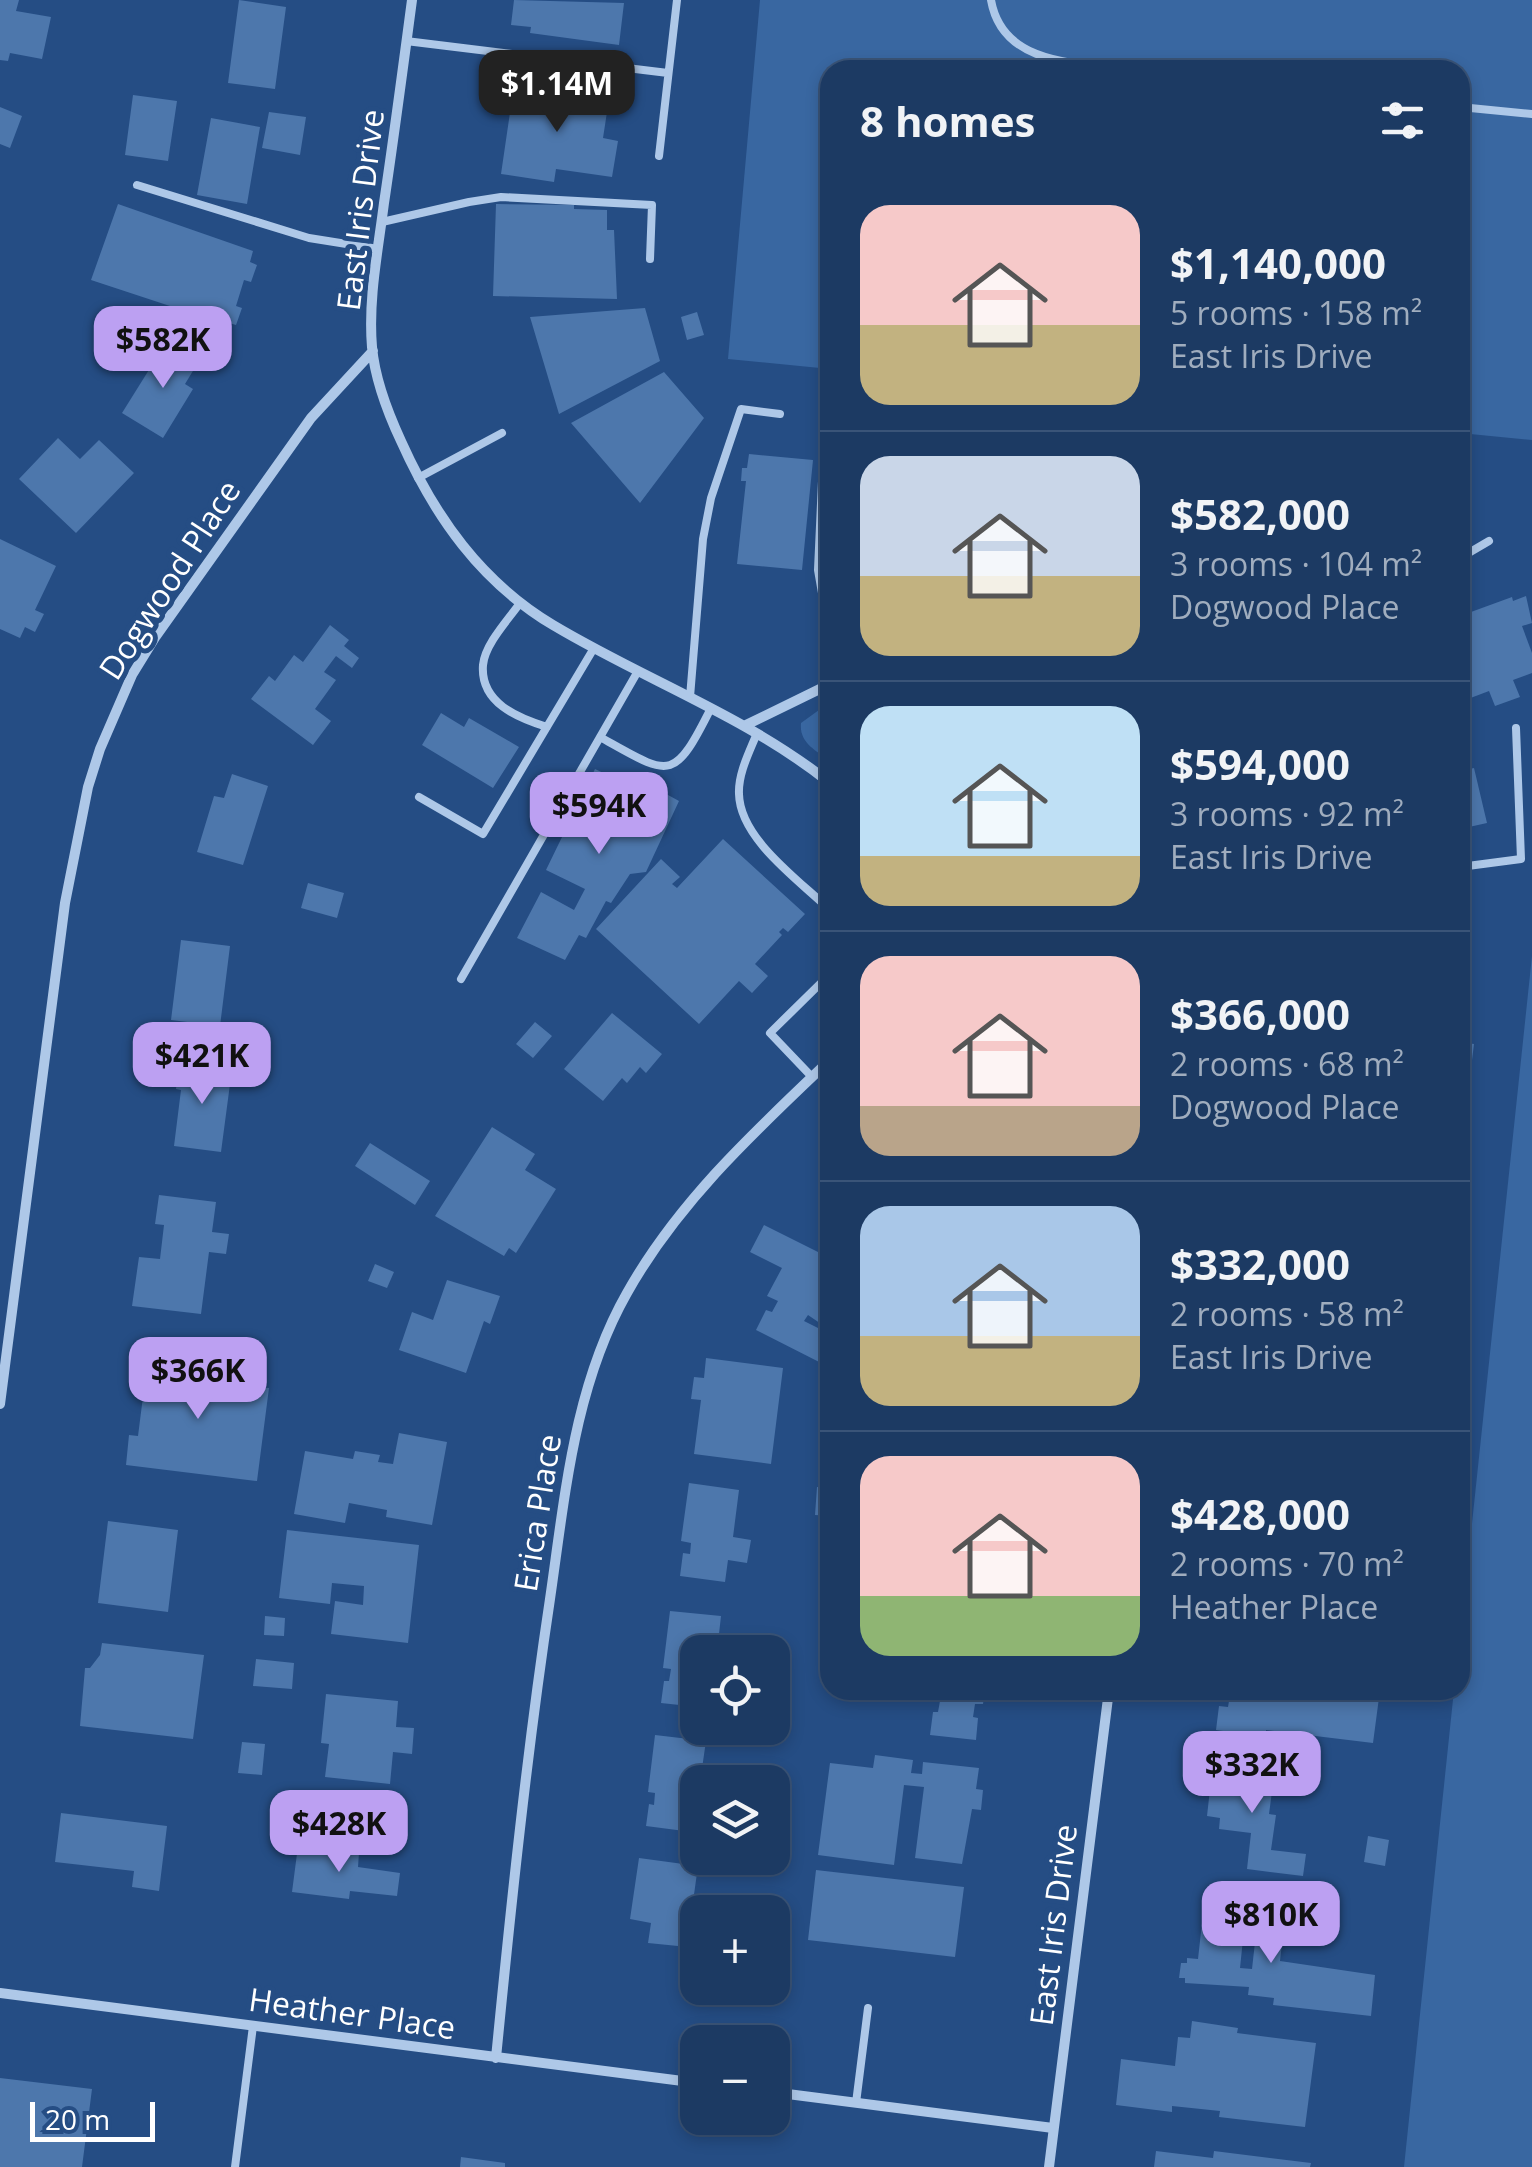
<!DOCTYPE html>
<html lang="en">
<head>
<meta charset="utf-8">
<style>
  :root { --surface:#1c3a63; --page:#254169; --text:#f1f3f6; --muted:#a0adbe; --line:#3a5478; --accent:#bca0f2 }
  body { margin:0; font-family:"Open Sans",sans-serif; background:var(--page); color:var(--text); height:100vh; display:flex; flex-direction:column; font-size:38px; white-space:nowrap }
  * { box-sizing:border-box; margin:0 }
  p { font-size:32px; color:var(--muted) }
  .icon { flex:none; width:55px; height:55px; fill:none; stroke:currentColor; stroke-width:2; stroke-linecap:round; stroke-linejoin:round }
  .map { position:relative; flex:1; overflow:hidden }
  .side { position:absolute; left:820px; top:60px; width:650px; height:1640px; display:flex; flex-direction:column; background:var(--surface); border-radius:30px; box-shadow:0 5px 15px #0003,0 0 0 2px var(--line) }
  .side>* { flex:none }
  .buttons { position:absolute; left:680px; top:1635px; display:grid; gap:20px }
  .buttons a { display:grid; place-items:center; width:110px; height:110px; border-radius:20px; background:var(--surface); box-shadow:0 5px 15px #0003,0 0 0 2px var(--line); font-size:50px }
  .scale { position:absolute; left:30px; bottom:25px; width:125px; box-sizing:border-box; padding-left:10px; border:5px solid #fff; border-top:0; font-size:28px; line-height:35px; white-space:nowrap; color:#fff; -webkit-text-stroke:8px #254d84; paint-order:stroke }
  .price { position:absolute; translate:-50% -85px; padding:0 22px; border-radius:20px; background:var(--accent); color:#111; font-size:32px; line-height:65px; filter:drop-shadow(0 2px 5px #0008) }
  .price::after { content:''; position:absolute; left:50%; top:60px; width:30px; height:22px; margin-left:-15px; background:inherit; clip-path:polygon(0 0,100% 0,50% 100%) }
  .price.current { background:#222; color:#fff }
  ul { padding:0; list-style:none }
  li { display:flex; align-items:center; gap:30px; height:250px; padding:0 40px }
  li+li { border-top:2px solid var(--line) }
  li span { display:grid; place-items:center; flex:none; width:280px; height:200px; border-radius:30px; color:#555 }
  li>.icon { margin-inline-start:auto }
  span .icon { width:120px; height:120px; fill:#fffc; stroke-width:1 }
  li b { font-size:42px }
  h2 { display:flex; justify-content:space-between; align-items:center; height:120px; padding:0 40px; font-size:42px }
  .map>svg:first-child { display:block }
  .green { fill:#3967a1 }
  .building { fill:#4d77ac }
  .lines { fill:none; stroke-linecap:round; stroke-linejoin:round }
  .lane { stroke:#aec8e8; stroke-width:8 }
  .street { stroke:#aec8e8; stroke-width:10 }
  .labels { text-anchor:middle; stroke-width:10; stroke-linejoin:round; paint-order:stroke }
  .street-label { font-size:32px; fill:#fff; stroke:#254d84 }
</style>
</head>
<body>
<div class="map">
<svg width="1532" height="2167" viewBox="0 0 1532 2167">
  <rect width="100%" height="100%" fill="#254d84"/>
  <path class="green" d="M 760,0 L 1532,0 L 1532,440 L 1460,433 L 1460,70 L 830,70 L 830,369 L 728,359 Z
    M 830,702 L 830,761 C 816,750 799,743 801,723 Z
    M 1532,956 L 1532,2167 L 1404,2167 L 1454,1690 L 1460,1690 L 1460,1637 Z"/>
  <path class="building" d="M 0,0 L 19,0 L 16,11 L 51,17 L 42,59 L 10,53 L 8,61 L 0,60 Z
    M 239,0 L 286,7 L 275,89 L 228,83 Z
    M 514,0 L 624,3 L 619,45 L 530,33 L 531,27 L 511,25 Z
    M 514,85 L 609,99 L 603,138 L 618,141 L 612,177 L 556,169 L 554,182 L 501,174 Z
    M 133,95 L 177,101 L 168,161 L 125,155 Z
    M 0,107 L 22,116 L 10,148 L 0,144 Z
    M 269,112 L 306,117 L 300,155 L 262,148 Z
    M 211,118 L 260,127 L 247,204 L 197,195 Z
    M 118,204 L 253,251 L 250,262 L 257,265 L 251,282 L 244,280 L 236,306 L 242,308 L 236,325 L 229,323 L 223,340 L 176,325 L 179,309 L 91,280 Z
    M 496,204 L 574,205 L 574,209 L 607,210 L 607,230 L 614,230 L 617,299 L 493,296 Z
    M 645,308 L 660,361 L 559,414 L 530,317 Z
    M 697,312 L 704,335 L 687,340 L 681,317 Z
    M 167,341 L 199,361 L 185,384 L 193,389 L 163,438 L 122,413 Z
    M 664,372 L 704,418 L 640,503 L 571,423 Z
    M 58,438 L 80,459 L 99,440 L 134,473 L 76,533 L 19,479 Z
    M 749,454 L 813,460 L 802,570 L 737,564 L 746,481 L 741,481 L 742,468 L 747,468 Z
    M 0,539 L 56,566 L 35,610 L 44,614 L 35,632 L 25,627 L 20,638 L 0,629 Z
    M 1526,596 L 1532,623 L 1522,626 L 1532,653 L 1532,673 L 1513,680 L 1520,697 L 1495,706 L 1489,691 L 1460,702 L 1460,616 L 1512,597 L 1513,601 Z
    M 330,625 L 349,640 L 344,646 L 359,658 L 352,668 L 336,656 L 324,672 L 336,680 L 315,709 L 331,721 L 313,745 L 251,699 L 269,676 L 275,681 L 294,655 L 303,662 Z
    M 441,713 L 464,727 L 469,718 L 519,747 L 493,788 L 422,745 Z
    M 1474,768 L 1487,823 L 1460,829 L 1460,771 Z
    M 595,769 L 641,791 L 646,783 L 679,801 L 646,872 L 630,874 L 611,903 L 606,901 L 586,938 L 579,935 L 565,960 L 517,938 L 541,892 L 574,910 L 585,889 L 546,870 Z
    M 232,774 L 268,786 L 243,865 L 197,852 L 214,796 L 224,798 Z
    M 723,839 L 805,914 L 788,932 L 783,928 L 779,932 L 782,935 L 755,964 L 768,976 L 752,993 L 739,981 L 699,1024 L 596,929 L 661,859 L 680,877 L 672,884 L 677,888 Z
    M 308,883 L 344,893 L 337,918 L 301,908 Z
    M 181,940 L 230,946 L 220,1026 L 171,1020 Z
    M 612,1013 L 662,1054 L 646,1073 L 640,1067 L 627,1083 L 622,1078 L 603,1101 L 564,1069 Z
    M 535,1022 L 552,1036 L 533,1058 L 516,1044 Z
    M 1460,1042 L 1474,1044 L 1462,1141 L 1460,1141 Z
    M 179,1063 L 232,1069 L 221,1152 L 174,1146 L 181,1090 L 176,1089 Z
    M 492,1127 L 535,1154 L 525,1170 L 556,1189 L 516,1253 L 509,1248 L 504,1256 L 435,1216 Z
    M 370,1143 L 430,1181 L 415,1205 L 355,1166 Z
    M 159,1195 L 216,1202 L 212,1232 L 229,1234 L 226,1254 L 209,1252 L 201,1314 L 132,1306 L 139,1257 L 160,1259 L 164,1225 L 155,1224 Z
    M 764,1225 L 830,1258 L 830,1330 L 808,1315 L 804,1321 L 830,1334 L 827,1366 L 756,1330 L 766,1310 L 772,1312 L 778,1301 L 767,1296 L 782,1268 L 750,1252 Z
    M 375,1264 L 394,1272 L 387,1288 L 368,1281 Z
    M 447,1280 L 500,1296 L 490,1324 L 484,1321 L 466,1373 L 399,1350 L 412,1312 L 433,1320 Z
    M 156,1348 L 196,1353 L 193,1379 L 269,1388 L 257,1481 L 126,1465 L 129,1435 L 138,1436 L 146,1373 L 153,1375 Z
    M 706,1358 L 783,1368 L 771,1464 L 694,1454 L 701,1400 L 691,1399 L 694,1377 L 704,1378 Z
    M 399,1433 L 447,1442 L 432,1525 L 386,1517 L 387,1510 L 349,1503 L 345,1523 L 294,1514 L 305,1451 L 353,1459 L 355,1451 L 380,1455 L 378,1462 L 393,1464 Z
    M 689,1483 L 739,1490 L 733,1537 L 751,1540 L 747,1563 L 728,1560 L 725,1582 L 680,1576 L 683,1553 L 690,1554 L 691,1543 L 681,1541 Z
    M 817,1487 L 830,1488 L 830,1516 L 815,1515 Z
    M 108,1521 L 178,1530 L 168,1612 L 98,1603 Z
    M 287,1530 L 419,1545 L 408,1643 L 331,1634 L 335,1601 L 363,1605 L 364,1586 L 332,1583 L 330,1604 L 279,1598 Z
    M 670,1611 L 721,1616 L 717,1652 L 698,1652 L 698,1707 L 661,1703 L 664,1681 L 669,1681 L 671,1669 L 663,1668 Z
    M 265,1616 L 285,1618 L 284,1636 L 264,1635 Z
    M 102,1643 L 204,1655 L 193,1739 L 80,1726 L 85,1668 L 90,1668 L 100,1655 Z
    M 256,1659 L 294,1663 L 292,1689 L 253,1686 Z
    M 933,1690 L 985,1690 L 983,1704 L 975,1704 L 973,1717 L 978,1718 L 976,1740 L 930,1735 L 933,1712 L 938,1712 L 940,1701 L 932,1699 Z
    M 1221,1690 L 1380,1690 L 1373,1743 L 1266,1730 L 1266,1737 L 1216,1730 L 1219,1706 L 1228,1707 L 1229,1701 L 1220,1701 Z
    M 326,1694 L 398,1701 L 396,1727 L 414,1728 L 412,1754 L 393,1752 L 390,1784 L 325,1777 L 329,1744 L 321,1743 Z
    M 655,1735 L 706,1741 L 698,1796 L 691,1795 L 689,1809 L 695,1810 L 692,1832 L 646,1826 L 649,1804 L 654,1805 L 655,1793 L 648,1792 Z
    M 242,1742 L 265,1744 L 262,1775 L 238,1773 Z
    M 875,1755 L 913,1760 L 911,1773 L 922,1774 L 923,1762 L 979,1768 L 976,1789 L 983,1790 L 981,1810 L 972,1809 L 962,1864 L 915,1858 L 924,1787 L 904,1785 L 894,1865 L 818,1855 L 830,1763 L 873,1768 Z
    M 1223,1762 L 1275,1769 L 1269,1814 L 1276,1815 L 1271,1850 L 1306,1854 L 1303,1876 L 1247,1869 L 1251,1833 L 1219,1829 L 1220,1818 L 1207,1816 L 1211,1780 L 1220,1781 Z
    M 61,1813 L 167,1826 L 159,1891 L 132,1887 L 134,1871 L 55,1862 Z
    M 1368,1836 L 1389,1840 L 1385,1866 L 1364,1862 Z
    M 298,1846 L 359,1853 L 358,1867 L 400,1873 L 397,1896 L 350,1891 L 349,1899 L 292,1892 Z
    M 639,1858 L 698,1866 L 690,1923 L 698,1924 L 698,1948 L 648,1943 L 651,1923 L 630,1919 Z
    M 816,1870 L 964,1887 L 955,1957 L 808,1940 Z
    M 1213,1894 L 1252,1898 L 1250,1920 L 1245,1920 L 1240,1968 L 1252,1969 L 1257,1924 L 1284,1926 L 1280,1961 L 1375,1975 L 1371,2016 L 1273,2005 L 1274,1998 L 1248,1995 L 1249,1987 L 1185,1983 L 1185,1978 L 1179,1978 L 1181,1963 L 1187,1963 L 1187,1958 L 1198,1959 L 1203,1914 L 1211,1914 Z
    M 1192,2021 L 1238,2028 L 1237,2033 L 1316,2043 L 1305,2127 L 1219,2117 L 1220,2111 L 1172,2106 L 1172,2112 L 1116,2105 L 1121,2059 L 1175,2066 L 1178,2037 L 1190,2038 Z
    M 0,2078 L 92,2089 L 82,2167 L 0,2167 Z
    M 1156,2151 L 1213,2158 L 1214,2151 L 1311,2163 L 1310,2167 L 1154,2167 Z
    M 461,2157 L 505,2163 L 505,2167 L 460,2167 Z"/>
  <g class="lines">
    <path class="lane" d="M 991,0 C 1003,69 1085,63 1140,70
      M 406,41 L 668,73
      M 1460,107 L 1532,114
      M 659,156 L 677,0
      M 137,185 L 309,238 L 378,249
      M 382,222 L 469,202 L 501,197 L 652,205 L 650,259
      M 418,478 L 502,433
      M 830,482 L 822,481 L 818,570 L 830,639
      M 1460,558 L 1489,541
      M 520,603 C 508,620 485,644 483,665 C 480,703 518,718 547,727
      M 690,697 L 703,539 L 711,498 L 741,409 L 780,414
      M 757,733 C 750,751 738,773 739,794 C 740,839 799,880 830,910
      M 600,737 C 670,776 673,784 711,708
      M 419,797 L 483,834 L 594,648
      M 1460,867 L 1521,859 L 1516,728
      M 461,979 L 638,671
      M 812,1077 L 770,1033 L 830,974
      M 856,2103 L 868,2008
      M 235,2167 L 253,2026"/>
    <path class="street" d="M 412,0 C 403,68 394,136 384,203 C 378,251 368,299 372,347 C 375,380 387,411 401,441 C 435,517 481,582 553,625 C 645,680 746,716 830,783
      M 746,725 L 830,684
      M 0,1404 L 65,903 L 88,787 L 100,749 L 132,675 L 156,636 L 311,418 L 373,351
      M 0,1993 L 698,2083
      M 496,2058 C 511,1905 527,1752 550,1599 C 565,1496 574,1386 627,1293 C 678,1202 755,1131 830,1060
      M 772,2092 L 1053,2128
      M 1049,2167 L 1109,1690"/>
  </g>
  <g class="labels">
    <g class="street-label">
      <text transform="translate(361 210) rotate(-83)" y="11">East Iris Drive</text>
      <text transform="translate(170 580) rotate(-57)" y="11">Dogwood Place</text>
      <text transform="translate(538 1513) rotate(-81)" y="11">Erica Place</text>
      <text transform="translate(1054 1925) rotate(-83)" y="11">East Iris Drive</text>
      <text transform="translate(352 2014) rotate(8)" y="11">Heather Place</text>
    </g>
  </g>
</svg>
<div class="buttons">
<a><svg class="icon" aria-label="locate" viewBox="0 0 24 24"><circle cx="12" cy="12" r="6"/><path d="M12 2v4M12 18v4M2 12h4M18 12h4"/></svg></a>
<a><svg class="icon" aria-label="layers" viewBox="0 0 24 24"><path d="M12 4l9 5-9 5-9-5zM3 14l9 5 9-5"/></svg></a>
<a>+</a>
<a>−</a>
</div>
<div class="scale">20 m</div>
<b class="price current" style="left:557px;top:135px">$1.14M</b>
<b class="price" style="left:163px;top:391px">$582K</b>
<b class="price" style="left:599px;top:857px">$594K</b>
<b class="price" style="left:202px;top:1107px">$421K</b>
<b class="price" style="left:198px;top:1422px">$366K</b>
<b class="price" style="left:1252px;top:1816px">$332K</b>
<b class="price" style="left:339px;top:1875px">$428K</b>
<b class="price" style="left:1271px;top:1966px">$810K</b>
<section class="side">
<h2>8 homes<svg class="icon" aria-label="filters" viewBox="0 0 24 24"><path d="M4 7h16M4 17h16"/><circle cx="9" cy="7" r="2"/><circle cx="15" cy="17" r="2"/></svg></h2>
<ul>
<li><span style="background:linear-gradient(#f6c9c9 60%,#c2b280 0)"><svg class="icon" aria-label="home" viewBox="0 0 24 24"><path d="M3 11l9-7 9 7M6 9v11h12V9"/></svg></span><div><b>$1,140,000</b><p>5 rooms · 158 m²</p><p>East Iris Drive</p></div></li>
<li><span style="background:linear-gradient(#c9d6e8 60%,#c2b280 0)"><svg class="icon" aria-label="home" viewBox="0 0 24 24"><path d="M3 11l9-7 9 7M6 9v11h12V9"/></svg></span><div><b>$582,000</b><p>3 rooms · 104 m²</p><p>Dogwood Place</p></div></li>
<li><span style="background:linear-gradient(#bfe0f5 75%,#c2b280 0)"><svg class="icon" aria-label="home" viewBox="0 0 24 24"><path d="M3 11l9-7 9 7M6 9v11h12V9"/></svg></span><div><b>$594,000</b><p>3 rooms · 92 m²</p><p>East Iris Drive</p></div></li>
<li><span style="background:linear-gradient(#f6c9c9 75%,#b9a48a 0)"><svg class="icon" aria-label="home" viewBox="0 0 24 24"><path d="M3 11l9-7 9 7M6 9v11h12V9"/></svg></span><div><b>$366,000</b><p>2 rooms · 68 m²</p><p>Dogwood Place</p></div></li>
<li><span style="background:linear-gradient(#a9c7e8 65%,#c2b280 0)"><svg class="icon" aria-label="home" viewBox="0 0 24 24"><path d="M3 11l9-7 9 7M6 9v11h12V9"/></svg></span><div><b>$332,000</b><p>2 rooms · 58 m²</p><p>East Iris Drive</p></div></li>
<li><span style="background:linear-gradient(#f6c9c9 70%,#8fb573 0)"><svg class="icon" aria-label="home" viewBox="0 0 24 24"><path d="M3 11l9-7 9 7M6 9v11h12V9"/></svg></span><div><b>$428,000</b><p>2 rooms · 70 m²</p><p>Heather Place</p></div></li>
</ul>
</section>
</div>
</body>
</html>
